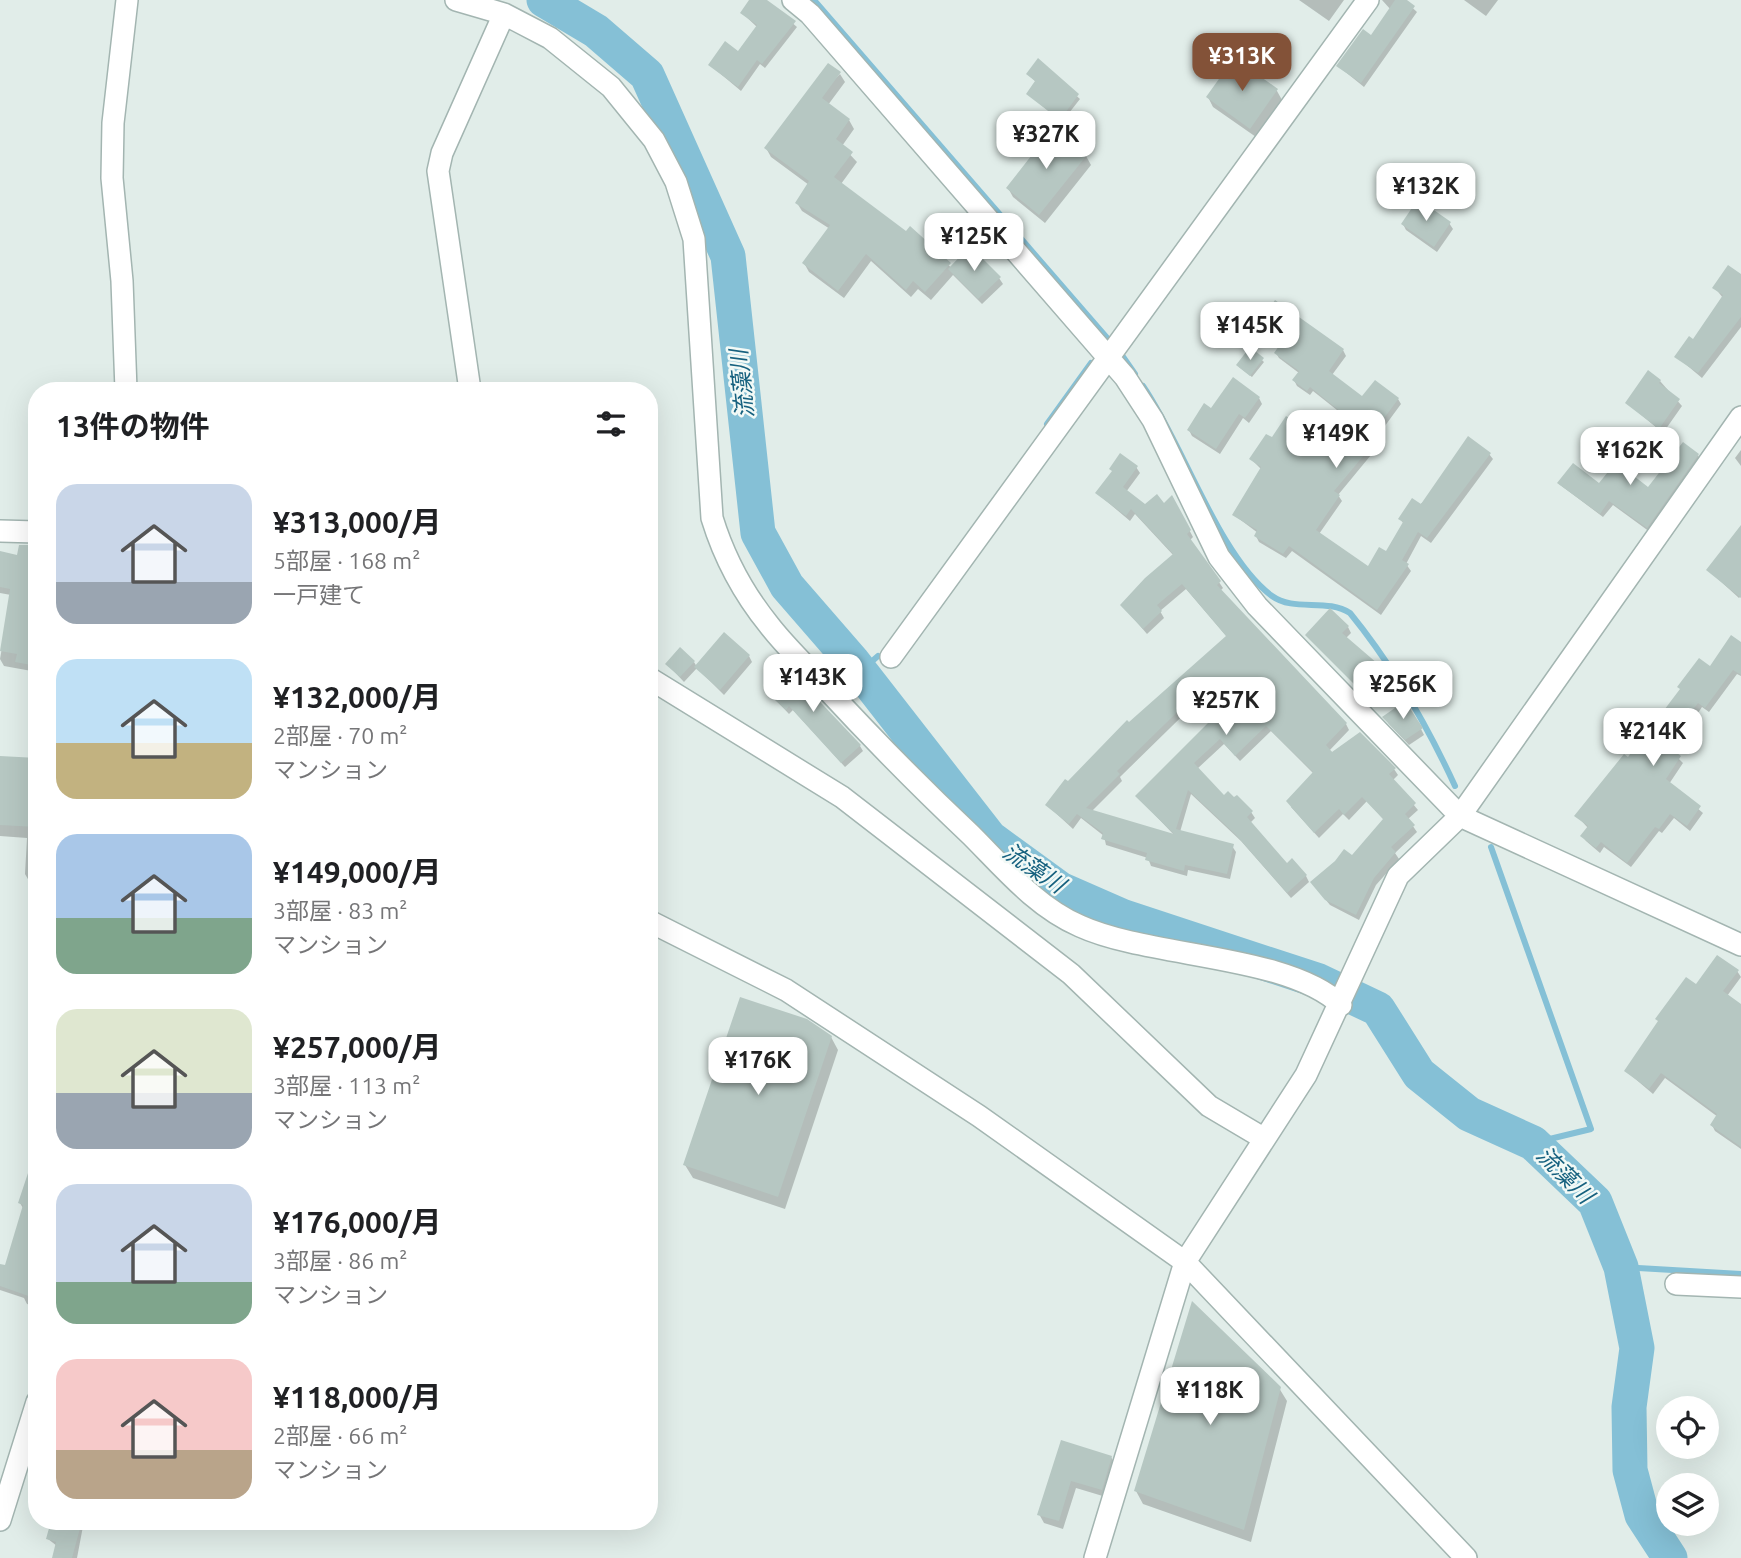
<!DOCTYPE html>
<html lang="ja">
<head>
<meta charset="utf-8">
<style>
  :root { --surface:#fff; --page:#f6f6f6; --text:#202124; --muted:#757577; --accent:#835238 }
  body { margin:0; font-family:Ubuntu,"Noto Sans JP",sans-serif; background:var(--page); color:var(--text); height:100vh; display:flex; flex-direction:column; font-size:26px; white-space:nowrap }
  * { box-sizing:border-box; margin:0 }
  p { font-size:23px; color:var(--muted) }
  .icon { flex:none; width:38px; height:38px; fill:none; stroke:currentColor; stroke-width:2; stroke-linecap:round; stroke-linejoin:round }
  .map { position:relative; flex:1; overflow:hidden }
  .panel { position:absolute; left:28px; top:382px; width:630px; height:1148px; display:flex; flex-direction:column; background:var(--surface); border-radius:28px; box-shadow:0 7px 28px #0002 }
  .panel>* { flex:none }
  .buttons { position:absolute; left:1656px; top:1396px; display:grid; gap:14px }
  .buttons a { display:grid; place-items:center; width:63px; height:63px; border-radius:50%; background:var(--surface); box-shadow:0 7px 28px #0002; font-size:35px }
  .price { position:absolute; translate:-50% -60px; padding:0 16px; border-radius:14px; background:#fff; color:#222; font-size:23px; line-height:46px; filter:drop-shadow(0 2px 4px #0008) }
  .price::after { content:''; position:absolute; left:50%; top:42px; width:21px; height:16px; margin-left:-10px; background:inherit; clip-path:polygon(0 0,100% 0,50% 100%) }
  .price.active { background:var(--accent); color:#fff }
  ul { padding:0; list-style:none }
  li { display:flex; align-items:center; gap:21px; height:175px; padding:0 28px }
  li span { display:grid; place-items:center; flex:none; width:196px; height:140px; border-radius:21px; color:#555 }
  li>.icon { margin-inline-start:auto }
  span .icon { width:84px; height:84px; fill:#fffc; stroke-width:1 }
  li b { font-size:30px }
  h2 { display:flex; justify-content:space-between; align-items:center; height:84px; padding:0 28px; font-size:30px }
  .map>svg:first-child { display:block }
  .shadow { fill:#0003; fill-rule:evenodd }
  .lines { fill:none; stroke-linecap:round; stroke-linejoin:round }
  .stream { stroke:#85c0d6; stroke-width:6 }
  .river { stroke:#85c0d6; stroke-width:35 }
  .building { fill:#b6c7c2; fill-rule:evenodd }
  .minor-casing { stroke:#a3b5b1; stroke-width:24 }
  .minor { stroke:#fff; stroke-width:21 }
  .labels { text-anchor:middle; stroke-width:5; stroke-linejoin:round; paint-order:stroke }
  .water-label { font-size:23px; font-style:italic; fill:#16617f; stroke:#f2f9f6 }
</style>
</head>
<body>
<div class="map">
<svg width="1741" height="1558" viewBox="0 0 1741 1558">
  <rect width="100%" height="100%" fill="#e1ede9"/>
  <path class="shadow" d="M 751,0 L 765,0 L 797,27 L 765,68 L 760,64 L 741,91 L 710,65 L 738,53 L 757,27 L 742,13 Z
    M 1299,0 L 1344,0 L 1329,21 Z
    M 1382,0 L 1404,0 L 1417,12 L 1364,87 L 1338,66 L 1372,38 L 1391,10 Z
    M 1464,0 L 1498,0 L 1486,16 Z
    M 1234,60 L 1277,91 L 1282,100 L 1256,137 L 1213,107 L 1208,97 Z
    M 1038,61 L 1080,99 L 1062,122 L 1028,94 L 1036,82 L 1028,74 Z
    M 840,74 L 845,82 L 828,105 L 849,120 L 854,129 L 842,146 L 857,162 L 841,184 L 952,268 L 999,278 L 1003,284 L 982,304 L 953,275 L 931,300 L 918,289 L 911,297 L 871,261 L 844,298 L 809,272 L 804,263 L 830,229 L 802,211 L 797,203 L 809,185 L 771,157 L 766,148 Z
    M 1086,156 L 1091,165 L 1045,223 L 1013,197 L 1008,188 Z
    M 1449,223 L 1453,229 L 1437,252 L 1406,230 L 1403,224 Z
    M 1741,276 L 1741,327 L 1702,378 L 1677,357 L 1693,341 L 1723,298 L 1715,288 Z
    M 1276,302 L 1343,350 L 1346,356 L 1332,375 L 1363,399 L 1398,399 L 1401,404 L 1368,449 L 1371,455 L 1338,495 L 1342,501 L 1319,534 L 1368,569 L 1387,553 L 1404,524 L 1400,519 L 1489,454 L 1493,459 L 1431,543 L 1421,536 L 1406,564 L 1411,571 L 1381,615 L 1292,551 L 1286,558 L 1259,542 L 1256,536 L 1258,533 L 1234,515 L 1261,469 L 1251,459 L 1272,440 L 1321,443 L 1342,414 L 1313,391 L 1310,395 L 1297,386 L 1294,380 L 1299,373 L 1279,358 L 1276,353 L 1287,338 L 1264,320 Z
    M 1250,349 L 1264,362 L 1252,377 L 1239,367 Z
    M 1660,381 L 1682,406 L 1663,433 L 1627,403 Z
    M 1259,398 L 1262,404 L 1249,423 L 1243,418 L 1220,454 L 1192,436 L 1189,430 L 1212,410 Z
    M 1741,450 L 1741,466 L 1735,458 Z
    M 1698,455 L 1700,460 L 1650,532 L 1613,505 L 1603,517 L 1559,484 L 1648,490 Z
    M 1136,467 L 1140,473 L 1126,492 L 1145,507 L 1164,505 L 1172,498 L 1193,537 L 1190,540 L 1223,588 L 1220,591 L 1346,724 L 1349,730 L 1329,751 L 1394,769 L 1398,775 L 1393,780 L 1418,810 L 1408,819 L 1417,832 L 1395,853 L 1399,859 L 1376,885 L 1359,920 L 1330,905 L 1316,888 L 1353,858 L 1385,821 L 1367,801 L 1349,820 L 1343,814 L 1319,838 L 1291,807 L 1313,773 L 1271,731 L 1240,761 L 1224,744 L 1197,769 L 1224,797 L 1251,812 L 1255,818 L 1250,823 L 1286,865 L 1306,876 L 1309,882 L 1291,898 L 1241,841 L 1191,794 L 1180,832 L 1232,846 L 1236,852 L 1230,879 L 1188,870 L 1187,876 L 1151,866 L 1148,858 L 1106,845 L 1104,836 L 1081,818 L 1073,829 L 1047,805 L 1129,725 L 1228,638 L 1186,589 L 1160,611 L 1164,618 L 1147,634 L 1122,605 L 1174,556 L 1135,514 L 1130,521 L 1098,494 ZM 1216,683 L 1233,700 L 1137,796 L 1175,836 L 1092,811 L 1122,781 L 1120,777 Z
    M 1741,526 L 1741,596 L 1739,598 L 1708,570 Z
    M 37,546 L 34,638 L 37,672 L 4,666 L 0,659 L 11,595 L 0,593 L 0,553 L 19,557 Z
    M 1348,627 L 1351,633 L 1346,638 L 1394,683 L 1374,704 L 1307,635 Z
    M 1741,644 L 1741,676 L 1737,674 L 1709,712 L 1702,707 L 1672,752 L 1683,763 L 1669,784 L 1703,813 L 1690,831 L 1674,818 L 1662,833 L 1659,831 L 1631,867 L 1604,847 L 1600,853 L 1586,841 L 1582,836 L 1588,828 L 1577,816 L 1629,760 L 1652,729 L 1710,669 Z
    M 749,656 L 752,662 L 724,695 L 697,668 L 684,682 L 667,664 L 694,662 L 697,667 Z
    M 768,692 L 860,746 L 863,751 L 845,767 L 793,710 L 789,714 Z
    M 1388,723 L 1421,729 L 1424,735 L 1409,745 Z
    M 0,758 L 37,760 L 37,887 L 32,886 L 25,874 L 27,838 L 0,836 Z
    M 1737,971 L 1741,977 L 1727,996 L 1741,1007 L 1741,1149 L 1715,1131 L 1712,1125 L 1718,1117 L 1665,1078 L 1653,1094 L 1626,1071 L 1696,987 Z
    M 831,1037 L 838,1050 L 785,1209 L 693,1178 L 685,1165 Z
    M 37,1180 L 37,1307 L 27,1304 L 24,1298 L 0,1290 L 0,1266 L 6,1267 L 24,1210 L 20,1203 Z
    M 1279,1388 L 1287,1401 L 1251,1542 L 1143,1504 L 1136,1491 Z
    M 1062,1443 L 1111,1457 L 1116,1466 L 1106,1497 L 1076,1488 L 1063,1529 L 1044,1523 L 1039,1514 Z
    M 52,1521 L 84,1521 L 77,1558 L 53,1558 L 57,1546 L 48,1539 Z"/>
  <g class="lines">
    <path class="stream" d="M 814,0 L 1108,339
      M 1119,351 L 1135,374
      M 1143,386 C 1183,444 1219,557 1272,596 C 1294,612 1327,598 1350,613 C 1394,667 1426,723 1455,786
      M 1047,424 L 1091,363
      M 853,662 L 870,663 L 878,656
      M 1491,847 L 1591,1129 L 1533,1143
      M 1621,1267 L 1741,1274"/>
    <path class="river" d="M 544,0 L 596,31 L 647,75 L 728,256 L 758,533 L 787,586 L 853,662 L 990,838 L 1060,889 L 1124,917 L 1319,981 L 1378,1009 L 1419,1074 L 1469,1114 L 1533,1143 L 1595,1202 L 1621,1267 L 1637,1348 L 1629,1407 L 1630,1470 L 1642,1515 L 1670,1558"/>
  </g>
  <path class="building" d="M 749,0 L 767,0 L 796,21 L 762,64 L 757,60 L 738,87 L 708,65 L 725,41 L 738,51 L 757,25 L 740,13 Z
    M 1395,0 L 1407,0 L 1415,6 L 1361,83 L 1336,66 L 1363,29 L 1371,35 Z
    M 1038,58 L 1079,94 L 1060,120 L 1026,94 L 1035,81 L 1026,74 Z
    M 1234,58 L 1278,89 L 1250,129 L 1206,97 Z
    M 828,63 L 841,72 L 822,98 L 850,119 L 836,139 L 853,152 L 834,177 L 906,231 L 910,226 L 951,263 L 925,292 L 913,281 L 906,290 L 866,254 L 838,291 L 802,263 L 830,225 L 795,203 L 809,181 L 764,148 Z
    M 1053,128 L 1087,155 L 1039,215 L 1006,188 Z
    M 1418,199 L 1451,222 L 1434,247 L 1401,224 Z
    M 970,246 L 1001,277 L 978,299 L 948,269 Z
    M 1728,265 L 1741,274 L 1741,317 L 1698,373 L 1674,357 L 1689,336 L 1693,339 L 1723,295 L 1712,288 Z
    M 1275,300 L 1344,349 L 1329,371 L 1362,396 L 1375,380 L 1399,398 L 1365,444 L 1370,448 L 1334,491 L 1340,495 L 1316,530 L 1368,566 L 1379,547 L 1386,551 L 1403,522 L 1398,519 L 1412,498 L 1421,504 L 1468,436 L 1491,453 L 1427,538 L 1418,532 L 1402,560 L 1409,564 L 1377,610 L 1289,546 L 1283,554 L 1254,536 L 1257,530 L 1232,515 L 1261,467 L 1249,459 L 1266,434 L 1272,437 L 1286,416 L 1321,440 L 1341,412 L 1310,387 L 1307,391 L 1292,380 L 1299,371 L 1274,353 L 1286,336 L 1262,319 Z
    M 1250,347 L 1264,358 L 1250,376 L 1236,365 Z
    M 1648,370 L 1661,380 L 1659,383 L 1680,399 L 1659,429 L 1625,403 Z
    M 1233,377 L 1260,397 L 1245,418 L 1239,414 L 1216,449 L 1187,430 L 1204,403 L 1211,408 Z
    M 1683,442 L 1699,454 L 1647,528 L 1609,501 L 1600,514 L 1557,483 L 1573,463 L 1599,483 L 1616,462 L 1648,487 Z
    M 1120,453 L 1138,466 L 1123,487 L 1145,504 L 1157,494 L 1164,503 L 1172,495 L 1191,530 L 1187,534 L 1221,581 L 1217,585 L 1347,723 L 1326,745 L 1332,752 L 1360,732 L 1396,768 L 1389,774 L 1416,803 L 1405,814 L 1415,825 L 1391,847 L 1396,852 L 1374,878 L 1356,915 L 1325,900 L 1310,882 L 1335,861 L 1344,849 L 1352,855 L 1383,819 L 1362,797 L 1344,815 L 1339,809 L 1314,833 L 1286,801 L 1313,772 L 1266,726 L 1235,756 L 1220,739 L 1194,763 L 1224,795 L 1228,791 L 1234,797 L 1237,795 L 1253,811 L 1247,817 L 1287,863 L 1292,858 L 1307,875 L 1287,893 L 1236,835 L 1188,790 L 1176,829 L 1234,844 L 1227,874 L 1185,865 L 1184,871 L 1145,860 L 1147,853 L 1101,839 L 1103,833 L 1077,814 L 1069,824 L 1045,805 L 1065,779 L 1068,781 L 1127,720 L 1129,722 L 1226,636 L 1182,584 L 1157,605 L 1162,611 L 1143,629 L 1120,605 L 1145,578 L 1173,554 L 1131,509 L 1126,516 L 1095,493 L 1112,471 L 1109,469 ZM 1212,678 L 1232,699 L 1135,796 L 1174,834 L 1086,808 L 1120,774 L 1117,771 Z
    M 1741,525 L 1741,598 L 1706,570 Z
    M 19,545 L 37,545 L 32,600 L 36,601 L 30,635 L 37,636 L 37,666 L 15,662 L 17,654 L 0,651 L 10,589 L 0,587 L 0,551 L 17,555 Z
    M 1330,608 L 1349,626 L 1342,633 L 1392,676 L 1370,700 L 1305,635 Z
    M 724,632 L 750,655 L 720,690 L 694,667 Z
    M 1731,635 L 1741,642 L 1741,675 L 1733,670 L 1705,708 L 1698,703 L 1671,739 L 1669,747 L 1681,756 L 1666,779 L 1701,806 L 1687,826 L 1670,814 L 1659,829 L 1655,827 L 1627,863 L 1601,842 L 1596,848 L 1580,836 L 1588,826 L 1574,816 L 1624,754 L 1628,757 L 1650,725 L 1652,726 L 1680,689 L 1677,687 L 1699,658 L 1710,666 Z
    M 680,647 L 695,661 L 680,677 L 665,664 Z
    M 787,667 L 861,745 L 841,763 L 789,706 L 786,710 L 765,691 Z
    M 1405,701 L 1423,728 L 1405,740 L 1382,717 Z
    M 0,756 L 37,758 L 37,827 L 0,825 Z
    M 1717,955 L 1739,970 L 1723,991 L 1741,1004 L 1741,1147 L 1710,1125 L 1717,1114 L 1661,1073 L 1649,1089 L 1624,1071 L 1658,1021 L 1655,1019 L 1686,977 L 1696,984 Z
    M 740,997 L 807,1019 L 832,1036 L 778,1197 L 683,1165 Z
    M 34,1155 L 37,1156 L 37,1237 L 28,1264 L 37,1267 L 37,1299 L 0,1286 L 0,1264 L 5,1265 L 23,1205 L 18,1203 Z
    M 1192,1301 L 1281,1387 L 1244,1530 L 1134,1491 Z
    M 1061,1440 L 1112,1456 L 1102,1490 L 1071,1481 L 1059,1521 L 1037,1515 Z
    M 51,1521 L 82,1521 L 72,1558 L 52,1558 L 56,1542 L 46,1539 Z"/>
  <g class="lines">
    <g class="minor-casing">
      <path id="minor" d="M 456,0 L 504,14 L 550,38 L 611,87 L 654,140 L 676,182 L 694,239 L 712,518 C 724,557 743,593 769,625 C 785,646 805,664 822,684 C 870,736 919,786 971,835 C 1004,868 1036,907 1080,926 C 1150,958 1287,954 1341,1005
        M 793,0 L 810,14 L 1125,377 L 1153,420 L 1219,557 L 1257,606 L 1460,816 L 1741,945
        M 126,390 L 122,281 L 112,178 L 113,123 L 127,0
        M 470,390 L 438,171 L 442,153 L 504,14
        M 0,531 L 37,532
        M 891,657 L 1368,0
        M 649,678 L 842,797 L 1071,974 L 1209,1106 L 1263,1138
        M 649,921 L 786,990 L 979,1116 L 1185,1262 L 1466,1558
        M 1676,1284 L 1741,1287
        M 0,1520 L 37,1402
        M 1095,1558 L 1185,1262 L 1306,1075 L 1398,876 L 1460,816 L 1741,417"/>
    </g>
    <use href="#minor" class="minor"/>
  </g>
  <g class="labels">
    <g class="water-label">
      <text transform="translate(742 384) rotate(-96)" y="8">流藻川</text>
      <text transform="translate(1034 868) rotate(34)" y="8">流藻川</text>
      <text transform="translate(1565 1175) rotate(45)" y="8">流藻川</text>
    </g>
  </g>
</svg>
<div class="buttons">
<a><svg class="icon" aria-label="locate" viewBox="0 0 24 24"><circle cx="12" cy="12" r="6"/><path d="M12 2v4M12 18v4M2 12h4M18 12h4"/></svg></a>
<a><svg class="icon" aria-label="layers" viewBox="0 0 24 24"><path d="M12 4l9 5-9 5-9-5zM3 14l9 5 9-5"/></svg></a>
</div>
<b class="price active" style="left:1242px;top:93px">¥313K</b>
<b class="price" style="left:1046px;top:171px">¥327K</b>
<b class="price" style="left:1426px;top:223px">¥132K</b>
<b class="price" style="left:974px;top:273px">¥125K</b>
<b class="price" style="left:1250px;top:362px">¥145K</b>
<b class="price" style="left:1336px;top:470px">¥149K</b>
<b class="price" style="left:1630px;top:487px">¥162K</b>
<b class="price" style="left:813px;top:714px">¥143K</b>
<b class="price" style="left:1403px;top:721px">¥256K</b>
<b class="price" style="left:1226px;top:737px">¥257K</b>
<b class="price" style="left:1653px;top:768px">¥214K</b>
<b class="price" style="left:758px;top:1097px">¥176K</b>
<b class="price" style="left:1210px;top:1427px">¥118K</b>
<section class="panel">
<h2>13件の物件<svg class="icon" aria-label="filters" viewBox="0 0 24 24"><path d="M4 7h16M4 17h16"/><circle cx="9" cy="7" r="2"/><circle cx="15" cy="17" r="2"/></svg></h2>
<ul>
<li><span style="background:linear-gradient(#c9d6e8 70%,#9aa5b1 0)"><svg class="icon" aria-label="home" viewBox="0 0 24 24"><path d="M3 11l9-7 9 7M6 9v11h12V9"/></svg></span><div><b>¥313,000/月</b><p>5部屋 · 168 m²</p><p>一戸建て</p></div></li>
<li><span style="background:linear-gradient(#bfe0f5 60%,#c2b280 0)"><svg class="icon" aria-label="home" viewBox="0 0 24 24"><path d="M3 11l9-7 9 7M6 9v11h12V9"/></svg></span><div><b>¥132,000/月</b><p>2部屋 · 70 m²</p><p>マンション</p></div></li>
<li><span style="background:linear-gradient(#a9c7e8 60%,#7fa58c 0)"><svg class="icon" aria-label="home" viewBox="0 0 24 24"><path d="M3 11l9-7 9 7M6 9v11h12V9"/></svg></span><div><b>¥149,000/月</b><p>3部屋 · 83 m²</p><p>マンション</p></div></li>
<li><span style="background:linear-gradient(#dfe7d0 60%,#9aa5b1 0)"><svg class="icon" aria-label="home" viewBox="0 0 24 24"><path d="M3 11l9-7 9 7M6 9v11h12V9"/></svg></span><div><b>¥257,000/月</b><p>3部屋 · 113 m²</p><p>マンション</p></div></li>
<li><span style="background:linear-gradient(#c9d6e8 70%,#7fa58c 0)"><svg class="icon" aria-label="home" viewBox="0 0 24 24"><path d="M3 11l9-7 9 7M6 9v11h12V9"/></svg></span><div><b>¥176,000/月</b><p>3部屋 · 86 m²</p><p>マンション</p></div></li>
<li><span style="background:linear-gradient(#f6c9c9 65%,#b9a48a 0)"><svg class="icon" aria-label="home" viewBox="0 0 24 24"><path d="M3 11l9-7 9 7M6 9v11h12V9"/></svg></span><div><b>¥118,000/月</b><p>2部屋 · 66 m²</p><p>マンション</p></div></li>
</ul>
</section>
</div>
</body>
</html>
